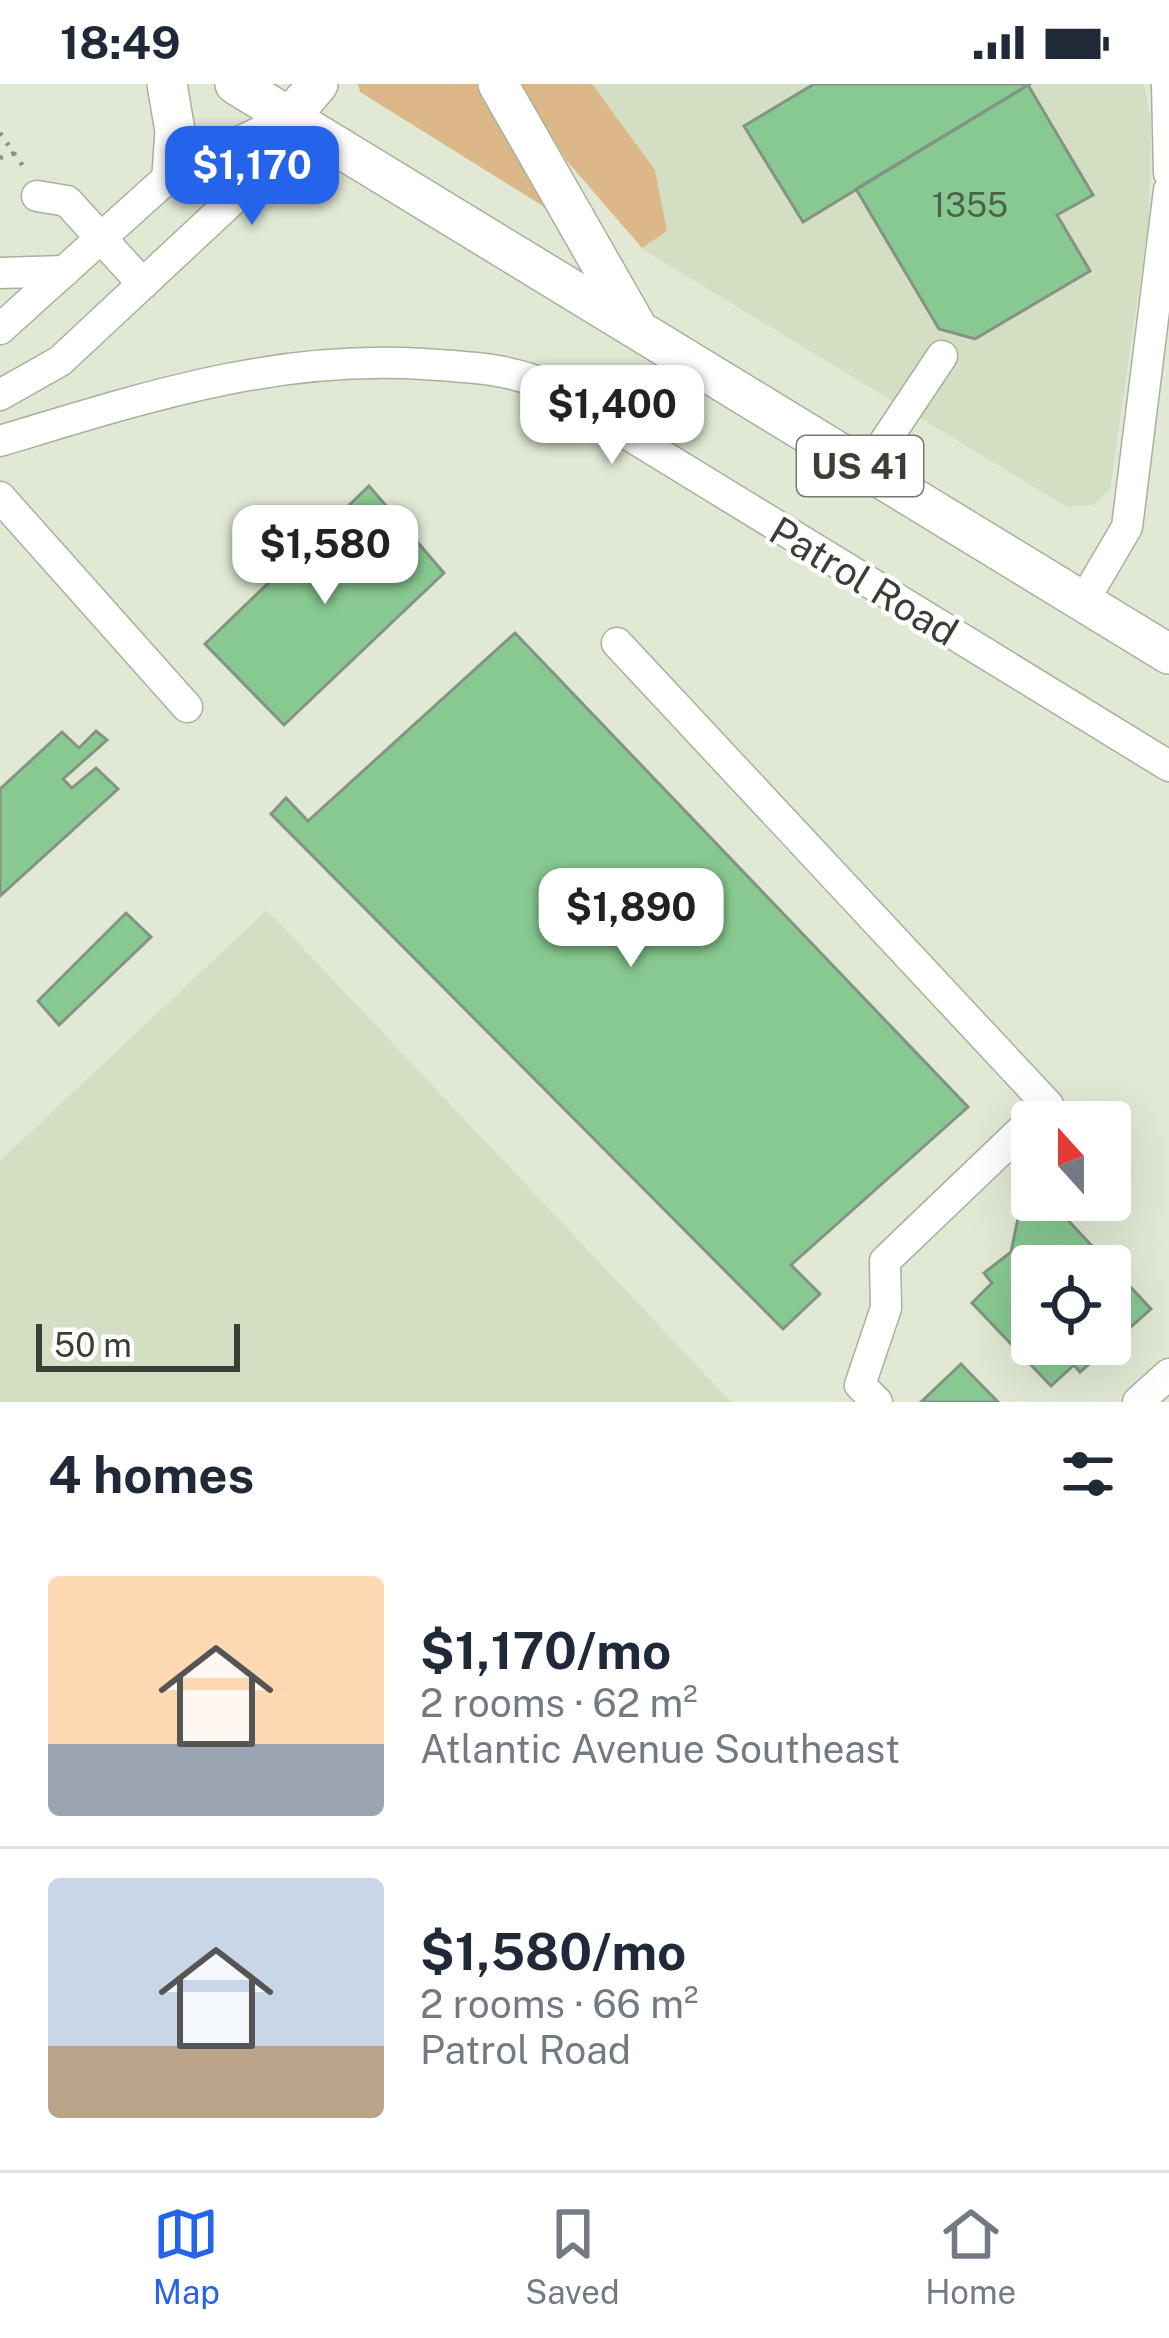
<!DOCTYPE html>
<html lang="en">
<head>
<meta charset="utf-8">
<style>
  :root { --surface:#fff; --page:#f6f6f7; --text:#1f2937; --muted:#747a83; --line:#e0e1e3; --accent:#2563eb }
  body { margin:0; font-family:"Public Sans",sans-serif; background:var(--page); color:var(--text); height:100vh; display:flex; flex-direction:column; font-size:45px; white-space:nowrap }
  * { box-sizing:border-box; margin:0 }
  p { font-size:39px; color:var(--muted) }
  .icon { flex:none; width:66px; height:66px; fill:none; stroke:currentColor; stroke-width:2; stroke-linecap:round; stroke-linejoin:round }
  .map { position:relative; height:1318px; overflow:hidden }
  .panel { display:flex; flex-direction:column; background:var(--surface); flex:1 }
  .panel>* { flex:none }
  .needle { width:78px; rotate:339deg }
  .fabs { position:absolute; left:1011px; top:1017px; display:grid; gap:24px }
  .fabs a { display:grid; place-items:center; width:120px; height:120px; border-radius:12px; background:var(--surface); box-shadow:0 12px 48px #0002; font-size:60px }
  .scale { position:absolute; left:36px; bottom:30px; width:204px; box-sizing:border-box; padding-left:12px; border:6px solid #3b3e35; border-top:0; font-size:33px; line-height:42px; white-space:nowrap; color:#3b3e35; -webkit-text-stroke:9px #fff; paint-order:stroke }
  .price { position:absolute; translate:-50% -102px; padding:0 27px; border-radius:24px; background:#fff; color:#222; font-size:39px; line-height:78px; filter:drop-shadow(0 3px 6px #0008) }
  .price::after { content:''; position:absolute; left:50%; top:72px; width:36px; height:27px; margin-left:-18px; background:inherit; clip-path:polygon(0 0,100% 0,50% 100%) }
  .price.on { background:var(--accent); color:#fff }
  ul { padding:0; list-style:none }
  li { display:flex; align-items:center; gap:36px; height:300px; padding:0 48px }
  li+li { border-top:3px solid var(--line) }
  li span { display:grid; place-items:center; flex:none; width:336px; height:240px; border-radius:12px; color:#555 }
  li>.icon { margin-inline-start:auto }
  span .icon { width:144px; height:144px; fill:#fffc; stroke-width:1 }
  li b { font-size:51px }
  h2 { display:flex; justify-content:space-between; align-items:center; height:144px; padding:0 48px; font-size:51px }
  .status { display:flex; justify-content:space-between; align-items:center; height:84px; padding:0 60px; background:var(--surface); direction:ltr }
  .status svg { height:33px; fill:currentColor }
  .menu { display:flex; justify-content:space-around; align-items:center; height:168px; border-top:3px solid var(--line); background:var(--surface); font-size:33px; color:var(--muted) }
  .menu a { display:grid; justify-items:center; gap:6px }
  .menu .on { color:var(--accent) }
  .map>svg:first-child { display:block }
  .built { fill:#d4dec2 }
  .green { fill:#dcb889 }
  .building { fill:#88c991; stroke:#839384; stroke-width:3; fill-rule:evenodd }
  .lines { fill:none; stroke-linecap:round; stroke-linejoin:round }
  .minor-casing { stroke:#a9b09c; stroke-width:33 }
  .major-casing { stroke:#a9b09c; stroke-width:42 }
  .path { stroke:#898f80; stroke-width:4.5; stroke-dasharray:3 9; stroke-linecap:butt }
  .minor { stroke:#fff; stroke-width:30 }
  .major { stroke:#fff; stroke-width:39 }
  .labels { text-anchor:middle; stroke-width:9; stroke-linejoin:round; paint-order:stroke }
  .number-label { font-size:33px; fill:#4e614c }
  .shield { fill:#fff; stroke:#767872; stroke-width:3 }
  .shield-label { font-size:36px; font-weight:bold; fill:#3b3e35 }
  .street-label { font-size:39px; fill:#3b3e35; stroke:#fff }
</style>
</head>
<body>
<div class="status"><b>18:49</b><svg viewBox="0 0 49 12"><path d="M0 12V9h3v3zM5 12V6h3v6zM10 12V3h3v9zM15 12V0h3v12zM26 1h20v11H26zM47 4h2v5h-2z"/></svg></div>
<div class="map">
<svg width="1169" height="1318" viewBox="0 0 1169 1318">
  <rect width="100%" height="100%" fill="#e1e9d4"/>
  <path class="built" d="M 592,0 L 1144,0 L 1151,35 L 1149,135 L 1110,405 L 1093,421 L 1067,423 L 642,165 L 667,146 Z
    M 267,826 L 731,1318 L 0,1318 L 0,1077 Z"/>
  <path class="green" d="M 358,0 L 484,0 L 546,124 L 360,8 Z
    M 521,0 L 592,0 L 655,86 L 667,147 L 642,164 L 566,76 Z"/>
  <path class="building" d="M 814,0 L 1030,0 L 803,138 L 744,42 Z
    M 1028,1 L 1093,111 L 1057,131 L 1090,187 L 975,255 L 939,245 L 856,105 Z
    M 369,402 L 444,489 L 284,641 L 205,560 Z
    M 515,549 L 968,1023 L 791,1181 L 820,1210 L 783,1245 L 271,730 L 286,714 L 308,737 Z
    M 96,647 L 107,656 L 63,695 L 72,704 L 96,684 L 118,705 L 0,812 L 0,705 L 62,648 L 79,664 Z
    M 126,829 L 151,853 L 59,941 L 38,917 Z
    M 1041,1116 L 1049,1116 L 1151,1225 L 1080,1288 L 1074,1281 L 1051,1302 L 972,1219 L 992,1199 L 984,1189 L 1011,1168 L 1018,1134 ZM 1032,1182 L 1110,1182 L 1110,1260 L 1032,1260 Z
    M 961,1280 L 998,1318 L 921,1318 Z"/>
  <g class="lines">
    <g class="minor-casing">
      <path id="minor" d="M 1167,0 L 1169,89
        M 37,112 L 67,117 L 143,200
        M 0,189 L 65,187
        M 0,245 L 172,90 L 289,34
        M 0,311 L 60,277 L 240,109 L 271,73 L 289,34
        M 0,357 C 143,314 272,271 423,280 C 469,283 507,284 549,302 L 1169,682
        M 866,386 L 942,272
        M 0,413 L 187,623
        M 1083,518 L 1127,443 L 1169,106
        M 617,559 L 1048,1021 L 885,1177 L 886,1224 L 860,1301 L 877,1318
        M 1138,1318 L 1169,1290"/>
    </g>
    <g class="major-casing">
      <path id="major" d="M 167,0 L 175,47 L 172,90
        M 235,0 L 1169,570
        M 498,0 L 635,240
        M 289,34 L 318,0"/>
    </g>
    <path class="path" d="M 0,49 L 25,85
      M 0,74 L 17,68"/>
    <use href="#minor" class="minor"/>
    <use href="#major" class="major"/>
  </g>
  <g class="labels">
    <g class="number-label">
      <text x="970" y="133">1355</text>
    </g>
    <rect class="shield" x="797" y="352" width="126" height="60" rx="9"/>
    <g class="shield-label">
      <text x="860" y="395">US 41</text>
    </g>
    <g class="street-label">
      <text transform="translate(864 497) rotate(31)" y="14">Patrol Road</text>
    </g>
  </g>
</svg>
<div class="fabs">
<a><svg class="needle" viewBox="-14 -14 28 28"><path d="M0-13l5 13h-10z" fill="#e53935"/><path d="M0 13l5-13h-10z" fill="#747a83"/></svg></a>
<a><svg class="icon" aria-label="locate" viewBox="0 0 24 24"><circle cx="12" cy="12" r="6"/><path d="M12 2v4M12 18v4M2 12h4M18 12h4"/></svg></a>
</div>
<div class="scale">50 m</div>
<b class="price on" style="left:252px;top:144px">$1,170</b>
<b class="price" style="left:612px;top:383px">$1,400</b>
<b class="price" style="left:325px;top:523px">$1,580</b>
<b class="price" style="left:631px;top:886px">$1,890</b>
</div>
<section class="panel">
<h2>4 homes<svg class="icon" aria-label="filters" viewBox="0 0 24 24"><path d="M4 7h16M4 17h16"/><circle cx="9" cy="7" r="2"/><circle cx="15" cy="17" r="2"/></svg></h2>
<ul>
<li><span style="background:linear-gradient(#ffd9b3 70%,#9aa5b1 0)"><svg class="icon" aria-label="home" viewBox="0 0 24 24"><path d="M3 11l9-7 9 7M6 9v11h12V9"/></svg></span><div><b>$1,170/mo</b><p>2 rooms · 62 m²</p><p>Atlantic Avenue Southeast</p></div></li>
<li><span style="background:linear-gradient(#c9d6e8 70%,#b9a48a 0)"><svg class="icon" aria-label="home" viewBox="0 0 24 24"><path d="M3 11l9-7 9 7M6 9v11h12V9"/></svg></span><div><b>$1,580/mo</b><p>2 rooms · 66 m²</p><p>Patrol Road</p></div></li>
</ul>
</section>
<nav class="menu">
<a class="on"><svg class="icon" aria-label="map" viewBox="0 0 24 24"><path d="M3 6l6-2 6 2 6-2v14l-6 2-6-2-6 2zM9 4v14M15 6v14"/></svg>Map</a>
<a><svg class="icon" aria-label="saved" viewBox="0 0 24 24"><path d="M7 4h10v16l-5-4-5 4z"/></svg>Saved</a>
<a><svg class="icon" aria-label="home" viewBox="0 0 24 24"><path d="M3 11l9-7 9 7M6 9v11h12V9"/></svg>Home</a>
</nav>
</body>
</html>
